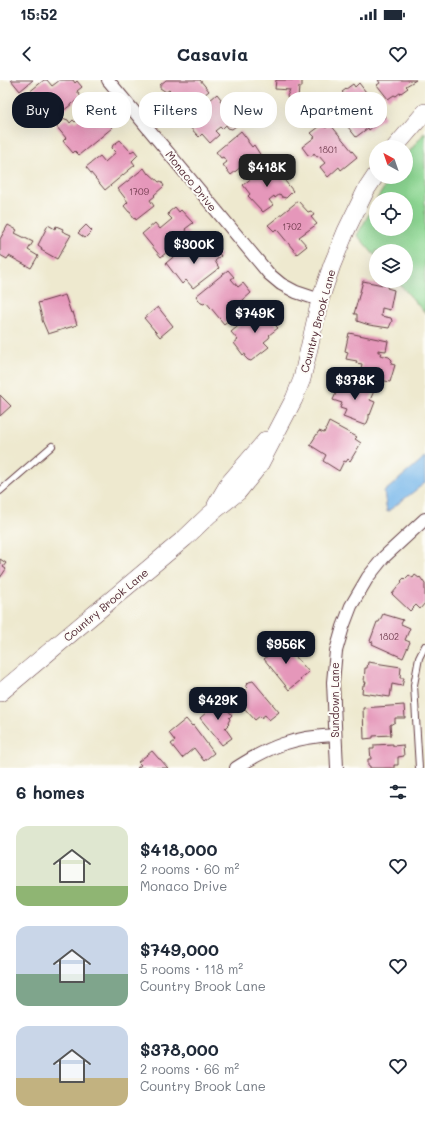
<!DOCTYPE html>
<html lang="en">
<head>
<meta charset="utf-8">
<style>
  :root { --surface:#fff; --page:#f2f2f3; --text:#1f2937; --muted:#747a83; --accent:#111827 }
  body { margin:0; font-family:Mali,sans-serif; background:var(--page); color:var(--text); height:100vh; display:flex; flex-direction:column; font-size:15px; white-space:nowrap }
  * { box-sizing:border-box; margin:0 }
  p { font-size:13px; color:var(--muted) }
  .icon { flex:none; width:22px; height:22px; fill:none; stroke:currentColor; stroke-width:2; stroke-linecap:round; stroke-linejoin:round }
  .map { position:relative; height:688px; overflow:hidden }
  .drawer { display:flex; flex-direction:column; background:var(--surface); flex:1 }
  .drawer>* { flex:none }
  .hud { position:absolute; left:12px; top:12px; width:401px; height:36px; display:flex; gap:8px }
  .needle { width:26px; rotate:320deg }
  .buttons { position:absolute; left:369px; top:60px; display:grid; gap:8px }
  .buttons a { display:grid; place-items:center; width:44px; height:44px; border-radius:50%; background:var(--surface); box-shadow:0 4px 16px #0002; font-size:20px }
  .price { position:absolute; translate:-50% -34px; padding:0 9px; border-radius:8px; background:var(--accent); color:#fff; font-size:13px; line-height:26px; filter:drop-shadow(0 1px 2px #0008) }
  .price::after { content:''; position:absolute; left:50%; top:24px; width:12px; height:9px; margin-left:-6px; background:inherit; clip-path:polygon(0 0,100% 0,50% 100%) }
  .price.current { background:#222; color:#fff }
  ul { padding:0; list-style:none }
  li { display:flex; align-items:center; gap:12px; height:100px; padding:0 16px }
  li span { display:grid; place-items:center; flex:none; width:112px; height:80px; border-radius:12px; color:#555 }
  li>.icon { margin-inline-start:auto }
  span .icon { width:48px; height:48px; fill:#fffc; stroke-width:1 }
  li b { font-size:17px }
  h2 { display:flex; justify-content:space-between; align-items:center; height:48px; padding:0 16px; font-size:17px }
  .chip { padding:0 14px; border-radius:16px; background:var(--surface); box-shadow:0 4px 16px #0002; font-size:14px; line-height:36px }
  .chip.current { background:var(--accent); color:#fff }
  .status { display:flex; justify-content:space-between; align-items:center; height:28px; padding:0 20px; background:var(--surface); direction:ltr }
  .status svg { height:11px; fill:currentColor }
  header { display:flex; justify-content:space-between; align-items:center; height:52px; padding:0 16px; background:var(--surface); font-size:18px; font-weight:700 }
  .map>svg:first-child { display:block }
  .green { fill:#8dd793; stroke:#6c7b5f }
  .water { fill:#75b6ea; stroke:#606a8a }
  .building { fill:#e597ba }
  .lines { fill:none; stroke-linecap:round; stroke-linejoin:round }
  .lane-casing { stroke:#633d44; stroke-width:8 }
  .street-casing { stroke:#633d44; stroke-width:14 }
  .secondary-casing { stroke:#633d44; stroke-width:18 }
  .lane { stroke:#fff; stroke-width:6 }
  .street { stroke:#fff; stroke-width:12 }
  .secondary { stroke:#fff; stroke-width:17 }
  .labels { text-anchor:middle; stroke-width:4; stroke-linejoin:round; paint-order:stroke }
  .number-label { font-size:9px; fill:#713d4f }
  .street-label { font-size:11px; fill:#4a1f2b; stroke:#fdfcf7 }
</style>
</head>
<body>
<div class="status"><b>15:52</b><svg viewBox="0 0 49 12"><path d="M0 12V9h3v3zM5 12V6h3v6zM10 12V3h3v9zM15 12V0h3v12zM26 1h20v11H26zM47 4h2v5h-2z"/></svg></div>
<header><svg class="icon" aria-label="back" viewBox="0 0 24 24"><path d="M15 5l-7 7 7 7"/></svg>Casavia<svg class="icon" aria-label="heart" viewBox="0 0 24 24"><path d="M12 20l-8-8c-3-5 5-10 8-4 3-6 11-1 8 4z"/></svg></header>
<div class="map">
<svg width="425" height="688" viewBox="0 0 425 688">
  <rect width="100%" height="100%" fill="#fdfcf7"/>
  <filter id="ink" filterUnits="userSpaceOnUse"><feTurbulence type="fractalNoise" baseFrequency=".025" numOctaves="2"/><feDisplacementMap in="SourceGraphic" scale="8" xChannelSelector="R" yChannelSelector="G"/><feConvolveMatrix kernelMatrix="1 2 1 2 8 2 1 2 1" color-interpolation-filters="sRGB"/></filter>
  <filter id="wash" filterUnits="userSpaceOnUse"><feTurbulence type="fractalNoise" baseFrequency=".012" numOctaves="4" result="noise"/><feDisplacementMap in="SourceGraphic" scale="16" xChannelSelector="R" yChannelSelector="G"/><feGaussianBlur stdDeviation="0.9" result="paint"/><feColorMatrix in="noise" values="0 0 0 0 0 0 0 0 0 0 0 0 0 0 0 0 0 1.4 0 .05"/><feComposite in="paint" operator="in"/></filter>
  <g filter="url(#wash)">
    <rect width="100%" height="100%" fill="#eee9cf"/>
    <path class="green" d="M 425,52 L 425,233 L 397,201 L 406,201 L 406,171 L 376,171 L 376,177 L 357,155 L 376,122 L 376,149 L 406,149 L 406,119 L 377,119 L 391,97 L 406,97 L 406,76 Z"/>
    <path class="water" d="M 425,377 L 425,403 L 387,432 L 384,412 Z"/>
    <g id="blocks">
      <path class="building" d="M 11,0 L 33,0 L 20,11 Z
        M 44,0 L 47,0 L 52,6 L 60,0 L 73,0 L 75,3 L 77,1 L 82,7 L 77,11 L 81,17 L 54,38 L 48,31 L 43,35 L 28,13 Z
        M 166,0 L 200,0 L 209,11 L 194,23 L 192,20 L 189,22 L 186,18 L 176,27 L 167,17 L 172,13 L 169,10 L 166,12 L 160,8 L 160,5 Z
        M 276,0 L 302,0 L 302,7 L 299,7 L 298,18 L 288,18 L 287,16 L 290,10 L 275,9 Z
        M 378,0 L 416,0 L 406,6 L 408,8 L 401,13 L 401,12 L 396,16 L 394,15 L 388,19 L 377,5 L 380,3 Z
        M 359,3 L 385,37 L 369,50 L 368,48 L 356,57 L 348,47 L 356,41 L 350,34 L 347,37 L 344,33 L 341,35 L 338,35 L 331,26 L 345,15 L 342,12 L 353,4 L 355,7 Z
        M 217,14 L 221,19 L 220,21 L 240,43 L 232,49 L 228,48 L 226,45 L 222,49 L 220,47 L 215,51 L 219,55 L 210,63 L 202,54 L 199,57 L 185,42 Z
        M 90,23 L 104,37 L 112,48 L 79,75 L 75,71 L 73,73 L 63,61 L 66,58 L 56,46 L 65,39 L 68,40 L 70,43 L 73,40 L 75,42 L 84,35 L 81,31 Z
        M 323,44 L 326,48 L 330,44 L 357,77 L 341,90 L 339,87 L 328,97 L 320,87 L 325,83 L 319,76 L 317,77 L 314,73 L 312,76 L 308,75 L 302,67 L 315,57 L 311,53 Z
        M 241,51 L 248,60 L 248,62 L 252,67 L 254,65 L 263,79 L 249,91 L 244,89 L 242,86 L 231,95 L 223,85 L 227,82 L 223,77 L 221,78 L 216,72 Z
        M 120,60 L 131,72 L 134,70 L 138,75 L 132,81 L 135,85 L 105,110 L 86,87 L 100,76 L 105,82 L 116,72 L 112,68 L 113,65 Z
        M 270,83 L 279,97 L 281,96 L 293,111 L 286,118 L 282,117 L 280,114 L 275,118 L 274,116 L 269,120 L 273,125 L 263,132 L 248,116 L 250,114 L 243,105 Z
        M 144,88 L 148,94 L 149,93 L 159,102 L 161,101 L 164,106 L 154,115 L 155,116 L 150,120 L 154,126 L 136,140 L 135,138 L 134,139 L 130,132 L 129,132 L 124,126 L 128,122 L 118,109 Z
        M 298,121 L 308,132 L 311,131 L 314,135 L 311,137 L 317,144 L 299,157 L 307,166 L 297,174 L 279,152 L 276,149 L 274,151 L 268,145 Z
        M 175,127 L 179,132 L 181,130 L 193,143 L 185,149 L 189,154 L 161,177 L 142,154 L 155,143 L 160,149 L 172,139 L 168,135 L 169,132 Z
        M 8,145 L 17,150 L 15,153 L 33,162 L 28,170 L 38,176 L 31,188 L 9,176 L 7,179 L 0,175 L 0,159 Z
        M 48,145 L 55,149 L 56,146 L 63,149 L 62,151 L 71,155 L 57,179 L 41,170 L 42,168 L 38,165 Z
        M 86,145 L 92,151 L 85,158 L 78,153 Z
        M 206,164 L 207,164 L 213,173 L 217,171 L 221,176 L 215,181 L 219,188 L 193,208 L 186,200 L 182,204 L 166,183 L 184,168 L 190,176 Z
        M 228,190 L 234,197 L 231,199 L 238,207 L 243,203 L 251,213 L 242,221 L 246,226 L 224,244 L 206,222 L 204,224 L 201,223 L 196,216 Z
        M 363,201 L 388,206 L 387,208 L 394,210 L 390,230 L 382,228 L 381,236 L 391,238 L 392,241 L 389,248 L 369,245 L 357,241 L 357,234 L 354,234 Z
        M 65,215 L 71,233 L 73,232 L 77,245 L 48,254 L 42,240 L 42,237 L 38,223 Z
        M 158,227 L 173,246 L 160,257 L 144,238 Z
        M 259,229 L 263,235 L 269,230 L 274,236 L 272,238 L 277,245 L 276,246 L 278,248 L 269,255 L 270,256 L 269,258 L 264,262 L 269,267 L 251,281 L 248,280 L 245,277 L 246,275 L 244,274 L 243,275 L 234,263 L 238,260 L 231,252 Z
        M 349,253 L 388,261 L 386,271 L 378,270 L 378,272 L 381,272 L 380,275 L 389,277 L 392,280 L 391,284 L 395,285 L 390,302 L 375,299 L 375,296 L 360,293 L 362,284 L 356,283 L 357,281 L 346,279 L 348,272 L 345,271 Z
        M 343,297 L 365,305 L 364,307 L 374,311 L 370,320 L 375,322 L 370,335 L 369,334 L 369,338 L 367,343 L 364,345 L 343,337 L 346,330 L 340,328 L 342,323 L 333,320 Z
        M 0,315 L 11,326 L 0,336 Z
        M 329,342 L 357,357 L 355,359 L 361,363 L 350,381 L 348,379 L 346,382 L 344,381 L 339,391 L 323,381 L 326,375 L 310,365 L 319,351 L 324,353 Z
        M 0,479 L 6,483 L 3,487 L 6,489 L 0,498 Z
        M 409,495 L 413,498 L 415,495 L 419,498 L 420,497 L 425,504 L 425,523 L 420,529 L 416,525 L 410,531 L 392,514 L 402,502 L 401,501 L 404,498 L 405,499 Z
        M 383,534 L 403,540 L 401,544 L 410,548 L 405,560 L 410,562 L 403,578 L 372,564 L 373,562 L 370,561 L 377,542 L 379,542 Z
        M 281,560 L 309,592 L 300,599 L 301,600 L 289,610 L 264,579 L 270,574 L 268,571 Z
        M 368,582 L 401,587 L 400,598 L 404,598 L 402,606 L 392,604 L 390,617 L 362,613 L 363,605 L 365,605 L 366,602 L 364,602 L 365,588 L 367,588 Z
        M 253,601 L 279,632 L 269,640 L 265,635 L 261,638 L 260,636 L 255,640 L 235,618 L 239,613 L 242,614 L 248,609 L 246,607 L 246,605 L 249,602 Z
        M 215,617 L 219,622 L 220,621 L 232,635 L 229,638 L 230,639 L 228,643 L 229,644 L 225,648 L 232,658 L 222,665 L 200,638 L 207,632 L 207,629 L 211,626 L 208,623 Z
        M 404,625 L 405,638 L 395,638 L 395,642 L 390,645 L 391,655 L 373,656 L 373,658 L 364,659 L 363,628 Z
        M 186,639 L 192,646 L 193,645 L 214,673 L 204,681 L 194,668 L 182,678 L 171,664 L 175,661 L 169,653 Z
        M 393,664 L 393,666 L 403,665 L 404,676 L 398,677 L 398,685 L 394,685 L 394,688 L 370,688 L 370,686 L 368,686 L 368,679 L 371,679 L 370,669 L 374,669 L 374,665 Z
        M 152,671 L 159,679 L 160,679 L 168,688 L 137,688 L 141,685 L 138,682 Z"/>
    </g>
  </g>
  <g filter="url(#ink)">
    <use href="#blocks" fill-opacity="0" stroke="#633d44" stroke-width="1"/>
    <g class="lines">
      <g class="lane-casing">
        <path id="lane" d="M 0,411 L 52,366
          M 419,688 L 414,605 L 419,578 L 425,566"/>
      </g>
      <g class="street-casing">
        <path id="street" d="M 108,0 L 269,194 L 281,204 L 296,212 L 320,220
          M 236,688 C 270,666 294,657 335,655
          M 337,688 L 333,602 L 336,571 L 343,547 L 351,526 L 368,497 L 384,477 L 425,439"/>
      </g>
      <g class="secondary-casing">
        <path id="secondary" d="M 395,67 L 425,32
          M 216,425 L 229,403 L 266,360
          M 0,613 L 185,458 L 209,435 L 238,412 L 259,386 L 294,319 L 302,299 L 320,220 L 332,185 L 346,151 L 366,110 L 376,95"/>
      </g>
      <use href="#lane" class="lane"/>
      <use href="#street" class="street"/>
      <use href="#secondary" class="secondary"/>
    </g>
  </g>
  <g class="labels">
    <g class="number-label">
      <text x="328" y="73">1801</text>
      <text x="139" y="115">1709</text>
      <text x="292" y="150">1702</text>
      <text x="389" y="560">1802</text>
    </g>
    <g class="street-label">
      <text transform="translate(191 101) rotate(51)" y="4">Monaco Drive</text>
      <text transform="translate(318 241) rotate(-75)" y="4">Country Brook Lane</text>
      <text transform="translate(106 525) rotate(-40)" y="4">Country Brook Lane</text>
      <text transform="translate(335 620) rotate(-90)" y="4">Sundown Lane</text>
    </g>
  </g>
</svg>
<div class="buttons">
<a><svg class="needle" viewBox="-14 -14 28 28"><path d="M0-13l5 13h-10z" fill="#e53935"/><path d="M0 13l5-13h-10z" fill="#747a83"/></svg></a>
<a><svg class="icon" aria-label="locate" viewBox="0 0 24 24"><circle cx="12" cy="12" r="6"/><path d="M12 2v4M12 18v4M2 12h4M18 12h4"/></svg></a>
<a><svg class="icon" aria-label="layers" viewBox="0 0 24 24"><path d="M12 4l9 5-9 5-9-5zM3 14l9 5 9-5"/></svg></a>
</div>
<b class="price current" style="left:267px;top:108px">$418K</b>
<b class="price" style="left:194px;top:185px">$300K</b>
<b class="price" style="left:255px;top:254px">$749K</b>
<b class="price" style="left:355px;top:321px">$378K</b>
<b class="price" style="left:286px;top:585px">$956K</b>
<b class="price" style="left:218px;top:641px">$429K</b>
<div class="hud">
<a class="chip current">Buy</a>
<a class="chip">Rent</a>
<a class="chip">Filters</a>
<a class="chip">New</a>
<a class="chip">Apartment</a>
</div>
</div>
<section class="drawer">
<h2>6 homes<svg class="icon" aria-label="filters" viewBox="0 0 24 24"><path d="M4 7h16M4 17h16"/><circle cx="9" cy="7" r="2"/><circle cx="15" cy="17" r="2"/></svg></h2>
<ul>
<li><span style="background:linear-gradient(#dfe7d0 75%,#8fb573 0)"><svg class="icon" aria-label="home" viewBox="0 0 24 24"><path d="M3 11l9-7 9 7M6 9v11h12V9"/></svg></span><div><b>$418,000</b><p>2 rooms · 60 m²</p><p>Monaco Drive</p></div><svg class="icon" aria-label="heart" viewBox="0 0 24 24"><path d="M12 20l-8-8c-3-5 5-10 8-4 3-6 11-1 8 4z"/></svg></li>
<li><span style="background:linear-gradient(#c9d6e8 60%,#7fa58c 0)"><svg class="icon" aria-label="home" viewBox="0 0 24 24"><path d="M3 11l9-7 9 7M6 9v11h12V9"/></svg></span><div><b>$749,000</b><p>5 rooms · 118 m²</p><p>Country Brook Lane</p></div><svg class="icon" aria-label="heart" viewBox="0 0 24 24"><path d="M12 20l-8-8c-3-5 5-10 8-4 3-6 11-1 8 4z"/></svg></li>
<li><span style="background:linear-gradient(#c9d6e8 65%,#c2b280 0)"><svg class="icon" aria-label="home" viewBox="0 0 24 24"><path d="M3 11l9-7 9 7M6 9v11h12V9"/></svg></span><div><b>$378,000</b><p>2 rooms · 66 m²</p><p>Country Brook Lane</p></div><svg class="icon" aria-label="heart" viewBox="0 0 24 24"><path d="M12 20l-8-8c-3-5 5-10 8-4 3-6 11-1 8 4z"/></svg></li>
</ul>
</section>
</body>
</html>
